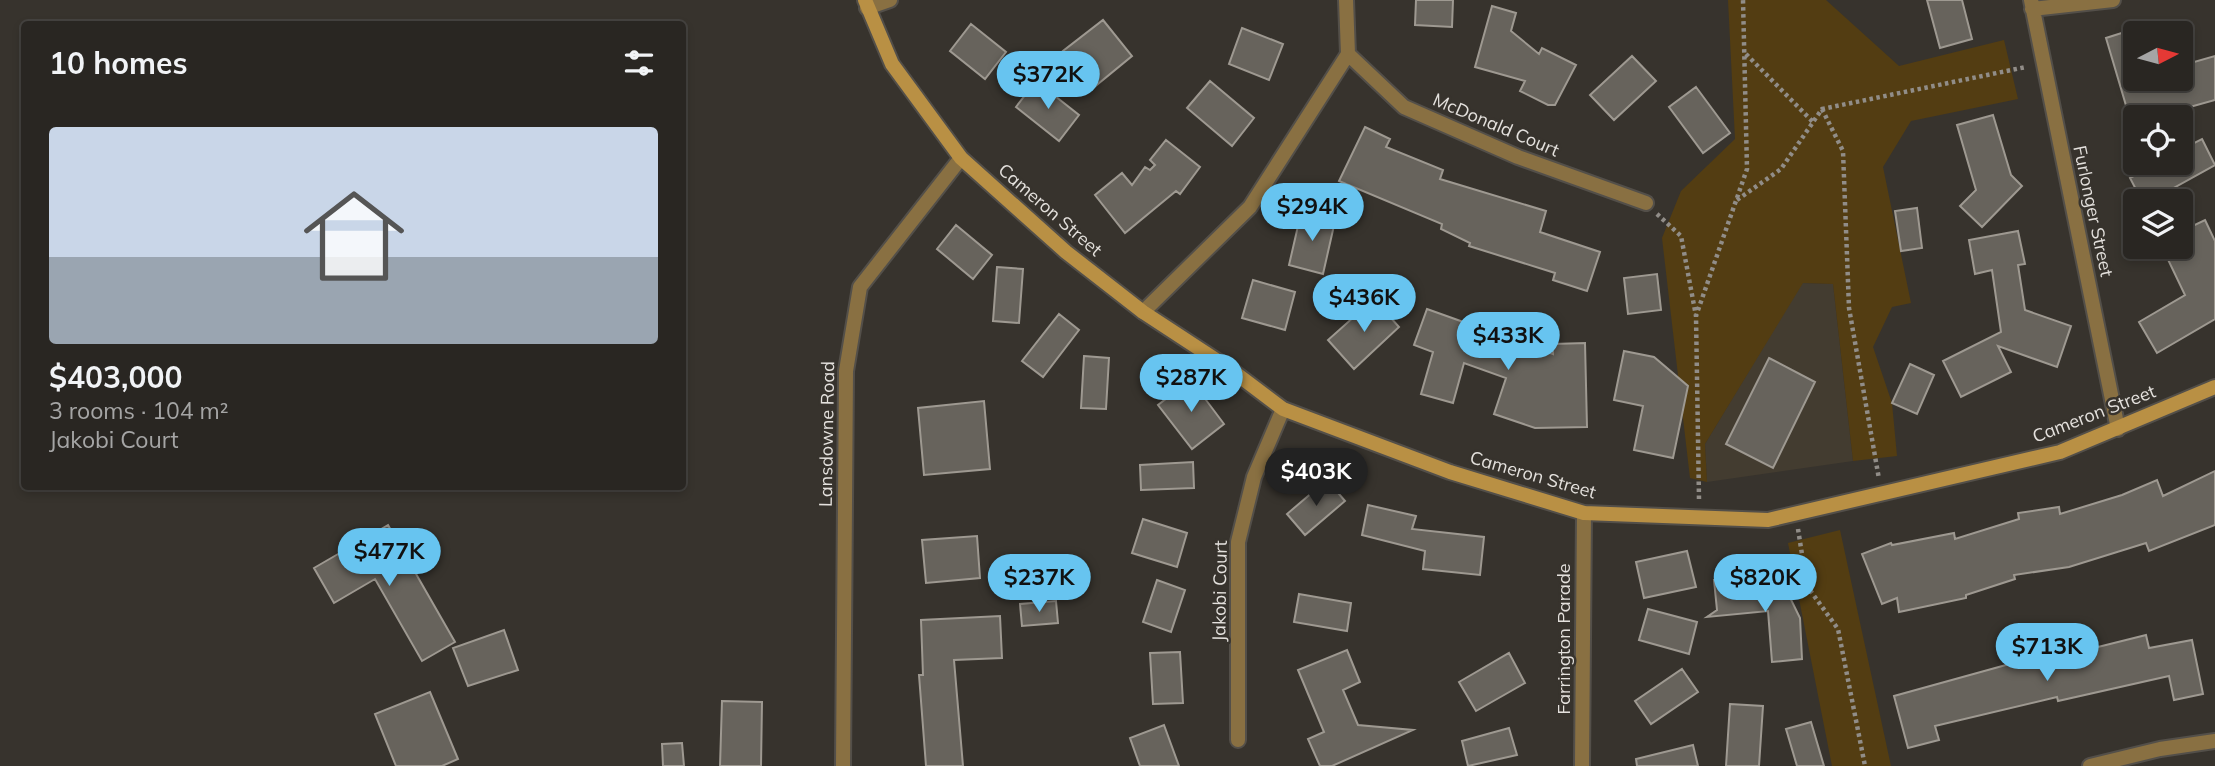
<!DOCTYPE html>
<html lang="en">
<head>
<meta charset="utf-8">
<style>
  :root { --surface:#292622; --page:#35322f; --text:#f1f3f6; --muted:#a5a5a5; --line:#454340; --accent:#67c4f0 }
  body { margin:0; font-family:Mulish,sans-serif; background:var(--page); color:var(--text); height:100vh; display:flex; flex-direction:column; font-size:26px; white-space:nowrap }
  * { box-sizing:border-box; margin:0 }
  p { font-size:23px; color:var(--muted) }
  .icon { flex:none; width:38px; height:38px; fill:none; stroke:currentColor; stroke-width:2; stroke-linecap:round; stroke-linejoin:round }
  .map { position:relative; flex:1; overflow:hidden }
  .drawer { position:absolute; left:21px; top:21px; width:665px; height:469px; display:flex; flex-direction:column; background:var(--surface); border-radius:7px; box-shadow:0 4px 10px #0003,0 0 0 2px var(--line) }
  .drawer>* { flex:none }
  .needle { width:46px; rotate:84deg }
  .buttons { position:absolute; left:2123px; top:21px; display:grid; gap:14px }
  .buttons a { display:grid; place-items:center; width:70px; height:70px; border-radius:7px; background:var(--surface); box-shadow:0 4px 10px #0003,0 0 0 2px var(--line); font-size:35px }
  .price { position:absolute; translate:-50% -60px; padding:0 16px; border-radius:24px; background:var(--accent); color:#111; font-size:23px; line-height:46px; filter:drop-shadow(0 2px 4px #0008) }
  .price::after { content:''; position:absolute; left:50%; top:42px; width:21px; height:16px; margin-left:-10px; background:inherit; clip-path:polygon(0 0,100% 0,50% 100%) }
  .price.current { background:#222; color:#fff }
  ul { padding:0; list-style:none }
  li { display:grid; align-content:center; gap:14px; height:371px; padding:0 28px }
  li+li { border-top:2px solid var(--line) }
  li span { display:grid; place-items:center; height:217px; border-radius:7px; color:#555 }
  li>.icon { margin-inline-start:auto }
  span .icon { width:126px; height:126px; fill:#fffc; stroke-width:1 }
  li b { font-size:30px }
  h2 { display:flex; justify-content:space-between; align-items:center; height:84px; padding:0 28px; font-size:30px }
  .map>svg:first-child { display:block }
  .built { fill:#433c30 }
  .green { fill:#533d12 }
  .building { fill:#67635c; stroke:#9e9991; stroke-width:2 }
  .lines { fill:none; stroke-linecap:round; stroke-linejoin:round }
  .street-casing { stroke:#534f49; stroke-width:18 }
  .secondary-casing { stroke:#534f49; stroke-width:18 }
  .path { stroke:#918d88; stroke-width:4.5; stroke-dasharray:3.5 3.5; stroke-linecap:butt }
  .street { stroke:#897042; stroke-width:14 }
  .secondary { stroke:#b99044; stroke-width:14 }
  .labels { text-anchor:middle; stroke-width:5; stroke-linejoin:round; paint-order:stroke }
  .street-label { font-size:18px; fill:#e4e1dd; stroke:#37332d }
</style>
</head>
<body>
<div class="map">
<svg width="2215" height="766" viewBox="0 0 2215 766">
  <rect width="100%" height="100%" fill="#37332d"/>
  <path class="built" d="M 1802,283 L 1833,284 L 1853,461 L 1707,482 L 1705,444 Z"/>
  <path class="green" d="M 1728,0 L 1826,0 L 1899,66 L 2004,40 L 2018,99 L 1911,121 L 1883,167 L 1911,303 L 1892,307 L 1873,347 L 1892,403 L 1897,456 L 1853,461 L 1833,284 L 1803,283 L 1705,444 L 1707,482 L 1690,478 L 1662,238 L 1681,191 L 1735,139 Z
    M 1840,530 L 1891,766 L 1832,766 L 1788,543 Z"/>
  <path class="building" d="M 1416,0 L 1453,0 L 1452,27 L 1415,25 Z
    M 1927,0 L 1962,0 L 1972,39 L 1940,48 Z
    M 1492,6 L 1516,13 L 1511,31 L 1539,54 L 1542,48 L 1576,65 L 1555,105 L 1548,105 L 1520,91 L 1525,81 L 1475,67 Z
    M 1103,20 L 1132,56 L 1093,88 L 1063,51 Z
    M 971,24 L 1006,52 L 985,79 L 950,51 Z
    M 1242,28 L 1283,44 L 1269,80 L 1229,64 Z
    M 2131,30 L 2135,45 L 2135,79 L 2180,79 L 2180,66 L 2215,56 L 2215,100 L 2154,117 L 2130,119 L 2106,38 Z
    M 1632,56 L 1656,81 L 1614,120 L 1590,95 Z
    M 1036,81 L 1079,115 L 1059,141 L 1016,107 Z
    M 1210,81 L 1254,118 L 1232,146 L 1187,108 Z
    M 1696,87 L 1730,133 L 1703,153 L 1669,107 Z
    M 1993,115 L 2011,175 L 2022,186 L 1982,227 L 1960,206 L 1976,190 L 1957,125 Z
    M 1365,127 L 1390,139 L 1386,147 L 1443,170 L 1440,179 L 1546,211 L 1540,232 L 1600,252 L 1587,291 L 1553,280 L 1555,273 L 1469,246 L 1470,243 L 1441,229 L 1442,224 L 1339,181 Z
    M 2202,139 L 2215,165 L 2150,201 L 2142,201 L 2130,178 L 2158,163 L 2180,163 L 2180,150 Z
    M 1166,140 L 1200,167 L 1180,194 L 1176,191 L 1125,233 L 1095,195 L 1122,173 L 1132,185 L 1145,167 L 1150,170 L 1155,165 L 1150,160 Z
    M 1917,208 L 1922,248 L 1901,251 L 1895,211 Z
    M 1301,213 L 1335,221 L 1323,274 L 1289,265 Z
    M 2205,220 L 2215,241 L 2215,319 L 2157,353 L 2139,322 L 2185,295 L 2162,247 L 2180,247 L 2180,232 Z
    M 956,225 L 992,255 L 973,279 L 937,249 Z
    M 2018,231 L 2025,264 L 2018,265 L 2025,310 L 2071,326 L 2057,367 L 1998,346 L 2011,372 L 1961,397 L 1943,361 L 2001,332 L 1992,270 L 1975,274 L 1969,240 Z
    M 997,267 L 1023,269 L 1019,323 L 993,321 Z
    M 1657,274 L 1661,310 L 1628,314 L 1624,278 Z
    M 1253,280 L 1295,292 L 1285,330 L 1242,318 Z
    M 1374,299 L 1399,327 L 1354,369 L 1328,340 Z
    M 1427,309 L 1553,354 L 1553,344 L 1585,343 L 1587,427 L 1535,428 L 1494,414 L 1506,378 L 1464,363 L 1453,403 L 1421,394 L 1433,352 L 1414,345 Z
    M 1059,314 L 1079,330 L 1043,377 L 1022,361 Z
    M 1624,351 L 1654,357 L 1688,386 L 1673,458 L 1634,450 L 1643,406 L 1614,400 Z
    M 1084,356 L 1109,358 L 1106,409 L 1081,408 Z
    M 1769,358 L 1815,382 L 1773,468 L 1726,444 Z
    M 1910,364 L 1934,375 L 1917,414 L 1892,403 Z
    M 1191,380 L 1224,424 L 1192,449 L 1158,405 Z
    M 984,401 L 990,469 L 924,475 L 918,408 Z
    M 1193,462 L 1194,488 L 1141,490 L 1140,465 Z
    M 2215,471 L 2215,525 L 2149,551 L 2146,543 L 2069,567 L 2014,575 L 2015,579 L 1966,595 L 1966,598 L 1899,612 L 1897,598 L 1882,604 L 1862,554 L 1891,543 L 1892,545 L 1954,533 L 1955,539 L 2019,519 L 2018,513 L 2059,507 L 2060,514 L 2122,495 L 2157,480 L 2163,496 Z
    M 1327,480 L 1345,501 L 1305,535 L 1287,514 Z
    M 1368,505 L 1416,516 L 1412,529 L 1484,537 L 1480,575 L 1423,569 L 1425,551 L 1362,535 Z
    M 1143,519 L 1187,533 L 1177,567 L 1132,553 Z
    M 388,525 L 455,642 L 422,661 L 375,579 L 334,603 L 314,568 Z
    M 977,536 L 980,578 L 926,583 L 922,540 Z
    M 1687,551 L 1696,587 L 1644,598 L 1636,562 Z
    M 1740,578 L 1742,598 L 1781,579 L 1800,618 L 1802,659 L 1772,662 L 1768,611 L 1707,617 L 1717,610 L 1714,580 Z
    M 1157,580 L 1185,590 L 1171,632 L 1143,622 Z
    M 1299,594 L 1351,603 L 1347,631 L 1294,622 Z
    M 1056,601 L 1058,623 L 1022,626 L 1020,604 Z
    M 1648,609 L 1697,622 L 1689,654 L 1639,640 Z
    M 1000,616 L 1002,658 L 954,660 L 963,766 L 926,766 L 919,675 L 923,675 L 921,620 Z
    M 504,630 L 518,670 L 468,686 L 453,648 Z
    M 2146,635 L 2149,648 L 2192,640 L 2203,694 L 2174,700 L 2169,676 L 2058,701 L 2057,697 L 1935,726 L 1939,740 L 1908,748 L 1894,696 L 2024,660 L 2082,647 L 2082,651 Z
    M 1347,650 L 1360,682 L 1343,690 L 1358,725 L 1413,730 L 1332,766 L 1320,766 L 1308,739 L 1324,732 L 1298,670 Z
    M 1180,652 L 1183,703 L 1153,704 L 1150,653 Z
    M 1509,653 L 1525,683 L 1476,711 L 1459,682 Z
    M 1682,669 L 1698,692 L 1651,724 L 1635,701 Z
    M 430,692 L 458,759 L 442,766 L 396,766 L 375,714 Z
    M 722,701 L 762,702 L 761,766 L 720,766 Z
    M 1730,704 L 1763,706 L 1759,766 L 1726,766 Z
    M 1811,722 L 1824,766 L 1797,766 L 1786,729 Z
    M 1164,725 L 1179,766 L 1140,766 L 1130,738 Z
    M 1509,728 L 1517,755 L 1468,766 L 1462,741 Z
    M 682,743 L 684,766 L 663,766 L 662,744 Z
    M 1693,745 L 1698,766 L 1637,766 L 1636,759 Z"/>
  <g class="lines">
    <g class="street-casing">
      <path id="street" d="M 2031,0 L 2118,429
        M 867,8 L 890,0
        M 2032,9 L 2113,0
        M 1348,54 L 1404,107 L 1518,157 L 1646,203
        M 1143,312 L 1250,207 L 1348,54 L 1346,0
        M 1238,740 L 1238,542 L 1254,477 L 1283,409
        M 843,766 L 846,371 L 860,287 L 961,158
        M 1582,766 L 1584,513
        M 2090,766 L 2160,749 L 2215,741"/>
    </g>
    <g class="secondary-casing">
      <path id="secondary" d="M 865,0 L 892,64 L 961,158 L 1066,252 L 1143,312 L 1230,369 L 1283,409 L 1450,472 L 1584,513 L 1768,520 L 2060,452 L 2215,387"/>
    </g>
    <path class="path" d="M 1746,54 L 1813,122
      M 1822,109 L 1843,151 L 1849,308 L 1879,479
      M 1737,200 L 1781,169 L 1822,109 L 2026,67
      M 1657,214 L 1681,236 L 1696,316
      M 1699,499 L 1696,316 L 1747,169 L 1743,0
      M 1798,529 L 1807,586 L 1838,629 L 1865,766"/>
    <use href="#street" class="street"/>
    <use href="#secondary" class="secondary"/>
  </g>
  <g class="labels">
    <g class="street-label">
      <text transform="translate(1496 125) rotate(23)" y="6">McDonald Court</text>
      <text transform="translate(1050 210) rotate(41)" y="6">Cameron Street</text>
      <text transform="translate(2093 211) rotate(78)" y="6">Furlonger Street</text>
      <text transform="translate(2094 414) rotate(-21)" y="6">Cameron Street</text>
      <text transform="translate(827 434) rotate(-89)" y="6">Lansdowne Road</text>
      <text transform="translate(1533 475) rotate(16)" y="6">Cameron Street</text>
      <text transform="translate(1220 591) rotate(-89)" y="6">Jakobi Court</text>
      <text transform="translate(1564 639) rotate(-90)" y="6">Farrington Parade</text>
    </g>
  </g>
</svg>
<div class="buttons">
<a><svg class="needle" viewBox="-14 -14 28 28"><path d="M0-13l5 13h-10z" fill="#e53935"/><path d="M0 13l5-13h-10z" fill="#a5a5a5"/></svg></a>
<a><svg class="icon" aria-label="locate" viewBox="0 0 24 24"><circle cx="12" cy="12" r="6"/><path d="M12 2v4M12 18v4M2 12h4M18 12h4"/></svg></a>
<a><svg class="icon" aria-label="layers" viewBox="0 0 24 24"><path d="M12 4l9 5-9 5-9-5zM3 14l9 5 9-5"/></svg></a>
</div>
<b class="price" style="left:1048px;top:111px">$372K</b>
<b class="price" style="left:1312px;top:243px">$294K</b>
<b class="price" style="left:1364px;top:334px">$436K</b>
<b class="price" style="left:1508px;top:372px">$433K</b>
<b class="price" style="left:1191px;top:414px">$287K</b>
<b class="price current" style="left:1316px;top:508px">$403K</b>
<b class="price" style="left:389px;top:588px">$477K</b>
<b class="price" style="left:1039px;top:614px">$237K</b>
<b class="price" style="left:1765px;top:614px">$820K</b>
<b class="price" style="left:2047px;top:683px">$713K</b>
<section class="drawer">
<h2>10 homes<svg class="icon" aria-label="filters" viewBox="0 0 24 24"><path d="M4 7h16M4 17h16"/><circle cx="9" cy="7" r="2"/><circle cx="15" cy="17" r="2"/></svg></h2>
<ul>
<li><span style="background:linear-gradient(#c9d6e8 60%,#9aa5b1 0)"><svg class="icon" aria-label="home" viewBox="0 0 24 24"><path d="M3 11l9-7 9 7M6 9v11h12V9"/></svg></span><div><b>$403,000</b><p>3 rooms · 104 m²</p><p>Jakobi Court</p></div></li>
</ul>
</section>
</div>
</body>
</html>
